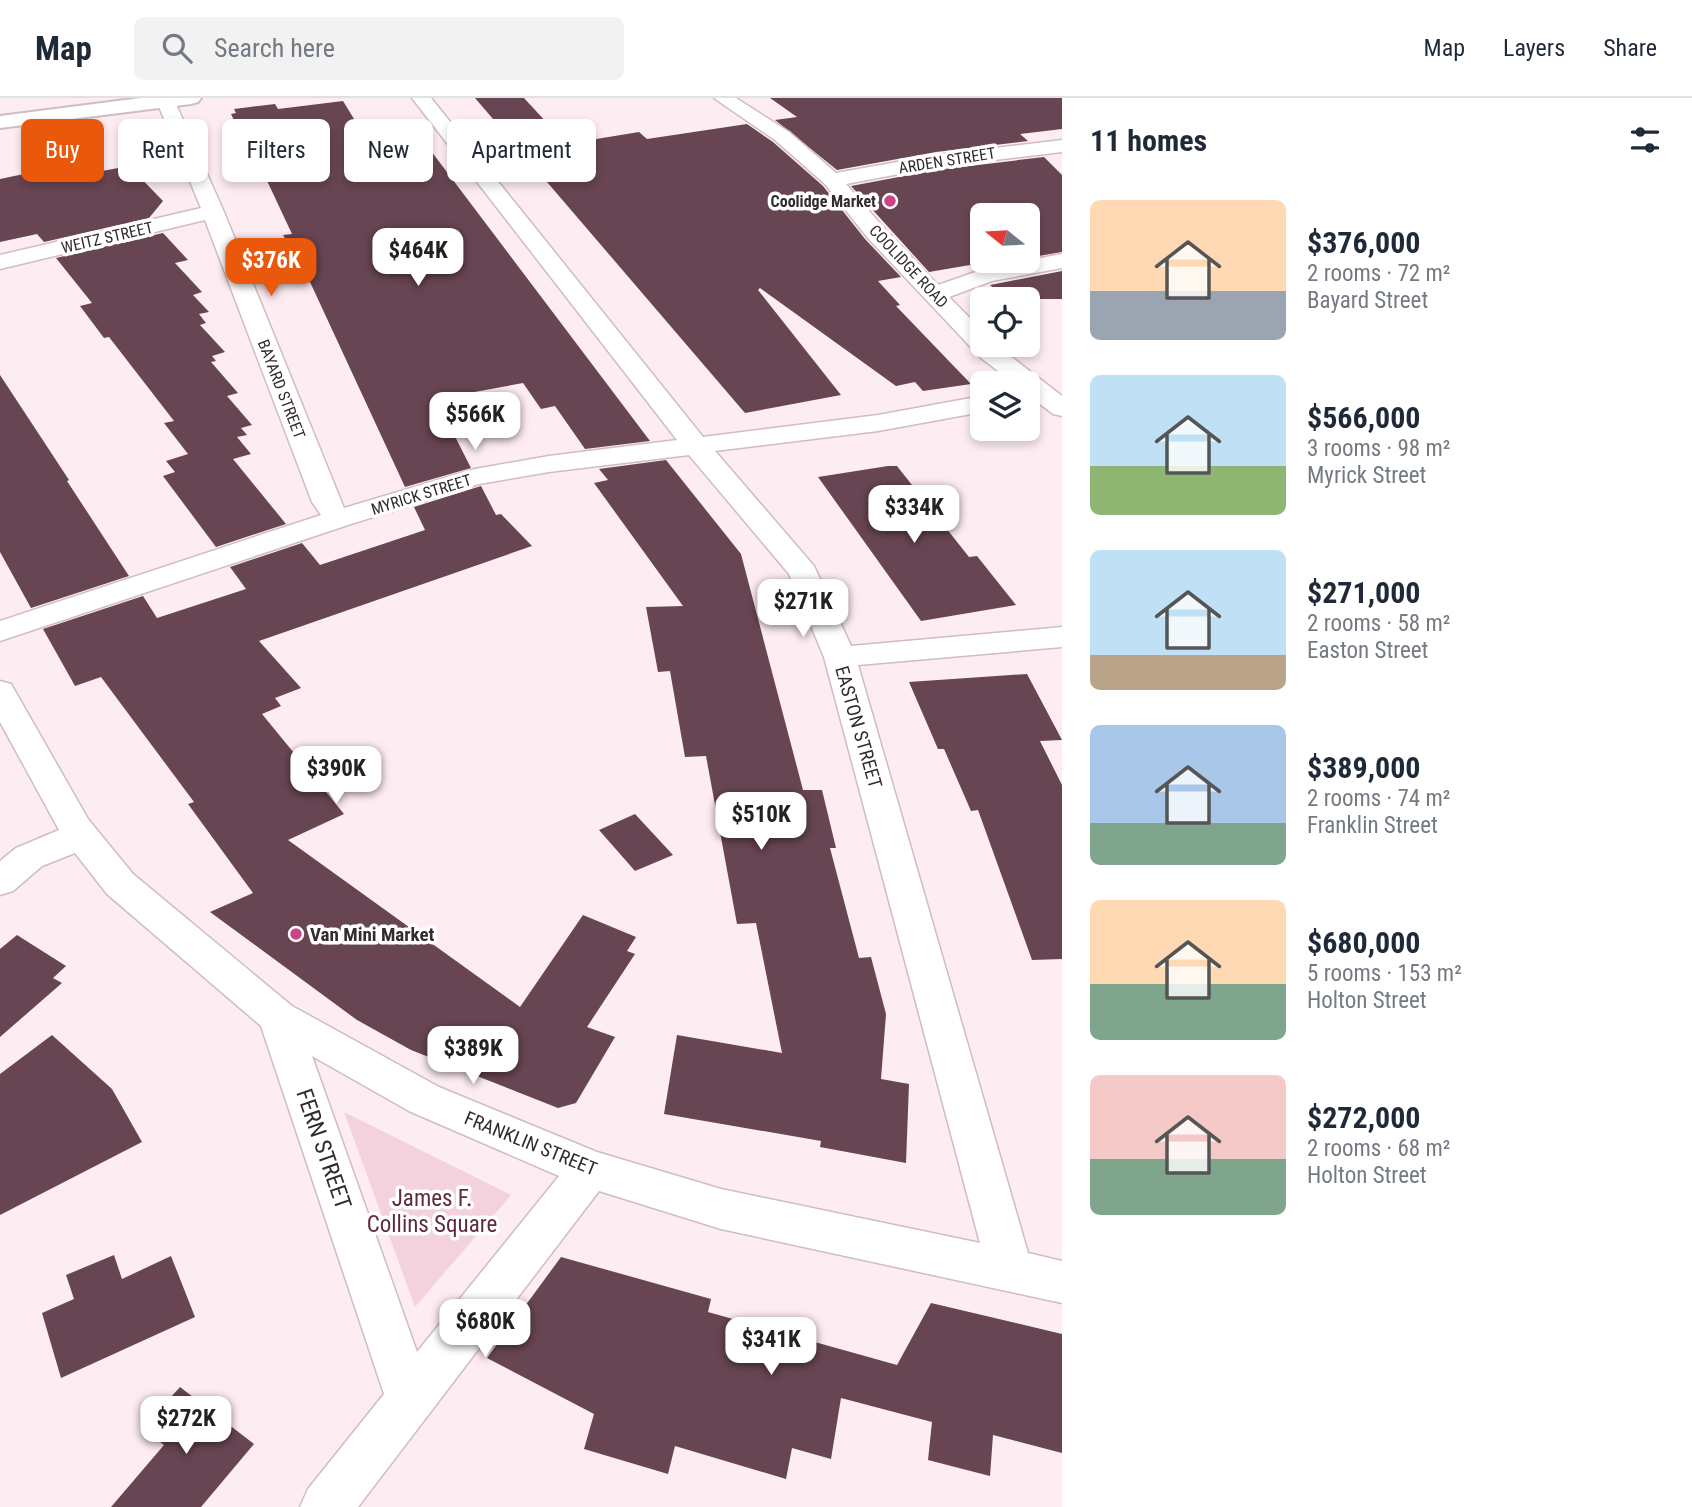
<!DOCTYPE html>
<html lang="en">
<head>
<meta charset="utf-8">
<style>
  :root { --surface:#fff; --page:#f2f2f3; --text:#1f2937; --muted:#747a83; --line:#e0e1e3; --accent:#ea580c }
  body { margin:0; font-family:"Roboto Condensed",sans-serif; background:var(--page); color:var(--text); height:100vh; display:flex; flex-direction:column; font-size:26px; white-space:nowrap }
  * { box-sizing:border-box; margin:0 }
  p { font-size:23px; color:var(--muted) }
  .icon { flex:none; width:38px; height:38px; fill:none; stroke:currentColor; stroke-width:2; stroke-linecap:round; stroke-linejoin:round }
  .map { position:relative; flex:1; overflow:hidden }
  .details { display:flex; flex-direction:column; background:var(--surface); width:630px }
  .details>* { flex:none }
  .top-card { position:absolute; left:21px; top:21px; width:665px; height:63px; display:flex; gap:14px }
  .needle { width:46px; rotate:288deg }
  .tools { position:absolute; left:970px; top:105px; display:grid; gap:14px }
  .tools a { display:grid; place-items:center; width:70px; height:70px; border-radius:10px; background:var(--surface); box-shadow:0 4px 10px #0003; font-size:35px }
  .price { position:absolute; translate:-50% -60px; padding:0 16px; border-radius:14px; background:#fff; color:#222; font-size:23px; line-height:46px; filter:drop-shadow(0 2px 4px #0008) }
  .price::after { content:''; position:absolute; left:50%; top:42px; width:21px; height:16px; margin-left:-10px; background:inherit; clip-path:polygon(0 0,100% 0,50% 100%) }
  .price.on { background:var(--accent); color:#fff }
  ul { padding:0; list-style:none }
  li { display:flex; align-items:center; gap:21px; height:175px; padding:0 28px }
  li span { display:grid; place-items:center; flex:none; width:196px; height:140px; border-radius:10px; color:#555 }
  li>.icon { margin-inline-start:auto }
  span .icon { width:84px; height:84px; fill:#fffc; stroke-width:1 }
  li b { font-size:30px }
  h2 { display:flex; justify-content:space-between; align-items:center; height:84px; padding:0 28px; font-size:30px }
  .pill { padding:0 24px; border-radius:10px; background:var(--surface); box-shadow:0 4px 10px #0003; font-size:24px; line-height:63px }
  .pill.on { background:var(--accent); color:#fff }
  header { display:flex; align-items:center; gap:42px; box-sizing:border-box; height:98px; padding:0 35px; background:var(--surface); border-bottom:2px solid var(--line) }
  header strong { font-size:33px }
  nav { display:flex; gap:38px; margin-inline-start:auto; font-size:24px }
  .search { width:490px; height:63px; background:var(--page); display:flex; align-items:center; gap:18px; box-sizing:border-box; padding:0 24px; border-radius:10px; color:var(--muted); font-size:26px }
  main { display:flex; flex:1; min-height:0 }
  .map>svg:first-child { display:block }
  .green { fill:#f3d2de }
  .building { fill:#684553 }
  .lines { fill:none; stroke-linecap:round; stroke-linejoin:round }
  .minor-casing { stroke:#d0bcc4; stroke-width:3 }
  .secondary-casing { stroke:#d0bcc4; stroke-width:4 }
  .minor { fill:#fff; fill-rule:evenodd }
  .secondary { fill:#fff; fill-rule:evenodd }
  .poi-dot { fill:#cb4586; stroke:#fff; stroke-width:2.5 }
  .labels { text-anchor:middle; stroke-width:7; stroke-linejoin:round; paint-order:stroke }
  .far-street-label { font-size:16px; fill:#322b2d; stroke:#fff }
  .far-poi-label { font-size:16px; font-weight:bold; fill:#322b2d; stroke:#fff; text-anchor:end }
  .street-label { font-size:19px; fill:#322b2d; stroke:#fff }
  .poi-label { font-size:19px; font-weight:bold; fill:#322b2d; stroke:#fff; text-anchor:start }
  .near-street-label { font-size:23px; fill:#322b2d; stroke:#fff }
  .near-park-label { font-size:23px; fill:#5e2a41; stroke:#fff }
</style>
</head>
<body>
<header>
<strong>Map</strong>
<div class="search"><svg class="icon" aria-label="search" viewBox="0 0 24 24"><circle cx="10" cy="10" r="6"/><path d="M15 15l6 6"/></svg>Search here</div>
<nav><a>Map</a><a>Layers</a><a>Share</a></nav>
</header>
<main>
<div class="map">
<svg width="1062" height="1409" viewBox="0 0 1062 1409">
  <rect width="100%" height="100%" fill="#fdecf2"/>
  <path class="green" d="M 344,1014 L 511,1097 L 415,1209 Z"/>
  <path class="building" d="M 475,0 L 524,0 L 548,26 L 559,24 L 578,44 L 639,34 L 647,41 L 747,26 L 773,44 L 823,88 L 865,141 L 901,179 L 878,183 L 900,207 L 896,208 L 971,286 L 923,293 L 915,284 L 896,288 L 760,190 L 758,192 L 841,297 L 745,315 Z
    M 770,0 L 1062,0 L 1062,31 L 1020,36 L 1028,43 L 936,54 L 837,72 L 775,22 L 797,19 Z
    M 343,3 L 370,47 L 422,41 L 650,343 L 585,351 L 555,308 L 541,311 L 523,285 L 436,301 L 471,370 L 405,389 L 310,184 L 283,137 L 292,136 L 254,55 L 250,55 L 231,16 L 236,15 L 234,11 L 275,6 L 278,11 Z
    M 1044,59 L 1062,77 L 1062,154 L 1027,160 L 1027,117 L 982,117 L 982,163 L 1012,163 L 974,172 L 970,167 L 929,174 L 851,88 L 936,72 Z
    M 91,62 L 102,73 L 129,68 L 163,103 L 149,120 L 44,144 L 37,136 L 0,144 L 0,81 Z
    M 163,135 L 188,162 L 175,165 L 202,194 L 193,197 L 209,214 L 199,216 L 206,225 L 200,227 L 225,254 L 212,258 L 216,263 L 211,264 L 238,295 L 227,298 L 252,327 L 241,330 L 247,337 L 237,339 L 251,356 L 233,361 L 286,426 L 216,449 L 163,378 L 175,374 L 166,363 L 188,356 L 164,325 L 174,323 L 109,239 L 104,240 L 80,208 L 92,205 L 56,160 Z
    M 1062,173 L 1062,201 L 1005,201 L 990,187 Z
    M 0,277 L 69,382 L 67,383 L 129,478 L 31,510 L 0,454 Z
    M 666,362 L 741,456 L 803,692 L 822,692 L 836,750 L 830,750 L 859,860 L 871,859 L 886,916 L 881,981 L 909,986 L 906,1065 L 820,1049 L 821,1043 L 664,1016 L 677,937 L 782,955 L 756,825 L 737,826 L 706,658 L 685,659 L 670,573 L 658,574 L 646,509 L 683,508 L 594,385 L 608,382 L 599,371 Z
    M 888,368 L 897,368 L 969,459 L 977,458 L 1016,507 L 921,523 L 818,379 Z
    M 481,388 L 496,417 L 501,416 L 532,448 L 259,543 L 301,590 L 275,600 L 281,608 L 262,616 L 344,716 L 288,742 L 520,909 L 583,817 L 636,839 L 627,853 L 635,856 L 587,929 L 615,939 L 576,1005 L 558,1010 L 411,952 L 357,922 L 210,814 L 253,795 L 188,706 L 194,704 L 101,579 L 75,588 L 43,531 L 143,498 L 157,520 L 246,491 L 230,469 L 302,445 L 320,467 L 425,432 L 414,409 Z
    M 1027,576 L 1062,642 L 1040,643 L 1062,687 L 1062,861 L 1032,862 L 978,712 L 971,713 L 944,651 L 938,651 L 909,584 Z
    M 635,716 L 673,757 L 635,773 L 599,732 Z
    M 17,837 L 66,868 L 53,880 L 62,885 L 0,939 L 0,851 Z
    M 52,937 L 112,991 L 142,1044 L 0,1117 L 0,976 Z
    M 114,1157 L 122,1181 L 171,1158 L 195,1219 L 61,1280 L 42,1215 L 74,1201 L 66,1177 Z
    M 561,1159 L 711,1201 L 708,1214 L 897,1267 L 931,1205 L 1062,1236 L 1062,1355 L 993,1337 L 990,1378 L 928,1362 L 932,1324 L 841,1300 L 831,1361 L 792,1350 L 786,1381 L 675,1348 L 668,1376 L 584,1351 L 594,1316 L 487,1260 Z
    M 180,1289 L 254,1346 L 201,1409 L 111,1409 L 164,1347 L 143,1330 Z"/>
  <g class="lines">
    <g class="minor-casing">
      <path id="minor" d="M 159,0 L 173,0 L 175,4 L 224,114 L 344,410 L 475,371 L 549,358 L 677,342 L 412,0 L 431,0 L 703,339 L 878,317 L 982,298 L 982,314 L 878,333 L 715,353 L 814,468 L 851,548 L 1062,529 L 1062,549 L 858,567 L 1028,1155 L 1062,1163 L 1062,1205 L 721,1131 L 599,1093 L 358,1409 L 300,1409 L 308,1391 L 384,1296 L 261,928 L 107,796 L 75,755 L 42,768 L 13,793 L 0,797 L 0,763 L 16,750 L 59,732 L 0,624 L 0,583 L 11,586 L 88,721 L 133,776 L 292,908 L 439,989 L 597,1054 L 721,1091 L 980,1145 L 824,559 L 789,476 L 689,357 L 549,374 L 479,386 L 348,427 L 0,543 L 0,523 L 321,417 L 312,404 L 205,122 L 0,171 L 0,157 L 201,110 L 157,4 ZM 312,958 L 409,1013 L 559,1078 L 417,1254 Z
        M 714,0 L 736,0 L 789,34 L 836,75 L 936,57 L 1062,42 L 1062,54 L 936,69 L 846,86 L 883,129 L 938,187 L 987,170 L 1062,156 L 1062,170 L 992,183 L 949,199 L 982,232 L 982,247 L 996,247 L 1062,298 L 1062,318 L 1053,316 L 1027,296 L 1027,285 L 1014,285 L 981,260 L 867,139 L 825,86 L 775,42 Z"/>
    </g>
    <g class="secondary-casing">
      <path id="secondary" d="M 141,0 L 201,0 L 198,4 L 191,6 L 0,30 L 0,18 Z"/>
    </g>
    <use href="#minor" class="minor"/>
    <use href="#secondary" class="secondary"/>
  </g>
  <g class="poi-dot">
    <circle cx="890" cy="103" r="7"/>
    <circle cx="296" cy="836" r="7"/>
  </g>
  <g class="labels">
    <g class="far-street-label">
      <text transform="translate(947 62) rotate(-9)" y="6">ARDEN STREET</text>
      <text transform="translate(107 139) rotate(-13)" y="6">WEITZ STREET</text>
      <text transform="translate(909 168) rotate(47)" y="6">COOLIDGE ROAD</text>
      <text transform="translate(282 291) rotate(69)" y="6">BAYARD STREET</text>
      <text transform="translate(421 396) rotate(-17)" y="6">MYRICK STREET</text>
    </g>
    <g class="far-poi-label">
      <text x="876" y="109">Coolidge Market</text>
    </g>
    <g class="street-label">
      <text transform="translate(859 629) rotate(74)" y="7">EASTON STREET</text>
      <text transform="translate(531 1045) rotate(22)" y="7">FRANKLIN STREET</text>
    </g>
    <g class="poi-label">
      <text x="310" y="843">Van Mini Market</text>
    </g>
    <g class="near-street-label">
      <text transform="translate(324 1051) rotate(71)" y="8">FERN STREET</text>
    </g>
    <g class="near-park-label">
      <text x="432" y="1108">James F.<tspan x="432" dy="26">Collins Square</tspan></text>
    </g>
  </g>
</svg>
<div class="tools">
<a><svg class="needle" viewBox="-14 -14 28 28"><path d="M0-13l5 13h-10z" fill="#e53935"/><path d="M0 13l5-13h-10z" fill="#747a83"/></svg></a>
<a><svg class="icon" aria-label="locate" viewBox="0 0 24 24"><circle cx="12" cy="12" r="6"/><path d="M12 2v4M12 18v4M2 12h4M18 12h4"/></svg></a>
<a><svg class="icon" aria-label="layers" viewBox="0 0 24 24"><path d="M12 4l9 5-9 5-9-5zM3 14l9 5 9-5"/></svg></a>
</div>
<b class="price" style="left:418px;top:190px">$464K</b>
<b class="price on" style="left:271px;top:200px">$376K</b>
<b class="price" style="left:475px;top:354px">$566K</b>
<b class="price" style="left:914px;top:447px">$334K</b>
<b class="price" style="left:803px;top:541px">$271K</b>
<b class="price" style="left:336px;top:708px">$390K</b>
<b class="price" style="left:761px;top:754px">$510K</b>
<b class="price" style="left:473px;top:988px">$389K</b>
<b class="price" style="left:485px;top:1261px">$680K</b>
<b class="price" style="left:771px;top:1279px">$341K</b>
<b class="price" style="left:186px;top:1358px">$272K</b>
<div class="top-card">
<a class="pill on">Buy</a>
<a class="pill">Rent</a>
<a class="pill">Filters</a>
<a class="pill">New</a>
<a class="pill">Apartment</a>
</div>
</div>
<section class="details">
<h2>11 homes<svg class="icon" aria-label="filters" viewBox="0 0 24 24"><path d="M4 7h16M4 17h16"/><circle cx="9" cy="7" r="2"/><circle cx="15" cy="17" r="2"/></svg></h2>
<ul>
<li><span style="background:linear-gradient(#ffd9b3 65%,#9aa5b1 0)"><svg class="icon" aria-label="home" viewBox="0 0 24 24"><path d="M3 11l9-7 9 7M6 9v11h12V9"/></svg></span><div><b>$376,000</b><p>2 rooms · 72 m²</p><p>Bayard Street</p></div></li>
<li><span style="background:linear-gradient(#bfe0f5 65%,#8fb573 0)"><svg class="icon" aria-label="home" viewBox="0 0 24 24"><path d="M3 11l9-7 9 7M6 9v11h12V9"/></svg></span><div><b>$566,000</b><p>3 rooms · 98 m²</p><p>Myrick Street</p></div></li>
<li><span style="background:linear-gradient(#bfe0f5 75%,#b9a48a 0)"><svg class="icon" aria-label="home" viewBox="0 0 24 24"><path d="M3 11l9-7 9 7M6 9v11h12V9"/></svg></span><div><b>$271,000</b><p>2 rooms · 58 m²</p><p>Easton Street</p></div></li>
<li><span style="background:linear-gradient(#a9c7e8 70%,#7fa58c 0)"><svg class="icon" aria-label="home" viewBox="0 0 24 24"><path d="M3 11l9-7 9 7M6 9v11h12V9"/></svg></span><div><b>$389,000</b><p>2 rooms · 74 m²</p><p>Franklin Street</p></div></li>
<li><span style="background:linear-gradient(#ffd9b3 60%,#7fa58c 0)"><svg class="icon" aria-label="home" viewBox="0 0 24 24"><path d="M3 11l9-7 9 7M6 9v11h12V9"/></svg></span><div><b>$680,000</b><p>5 rooms · 153 m²</p><p>Holton Street</p></div></li>
<li><span style="background:linear-gradient(#f6c9c9 60%,#7fa58c 0)"><svg class="icon" aria-label="home" viewBox="0 0 24 24"><path d="M3 11l9-7 9 7M6 9v11h12V9"/></svg></span><div><b>$272,000</b><p>2 rooms · 68 m²</p><p>Holton Street</p></div></li>
</ul>
</section>
</main>
</body>
</html>
